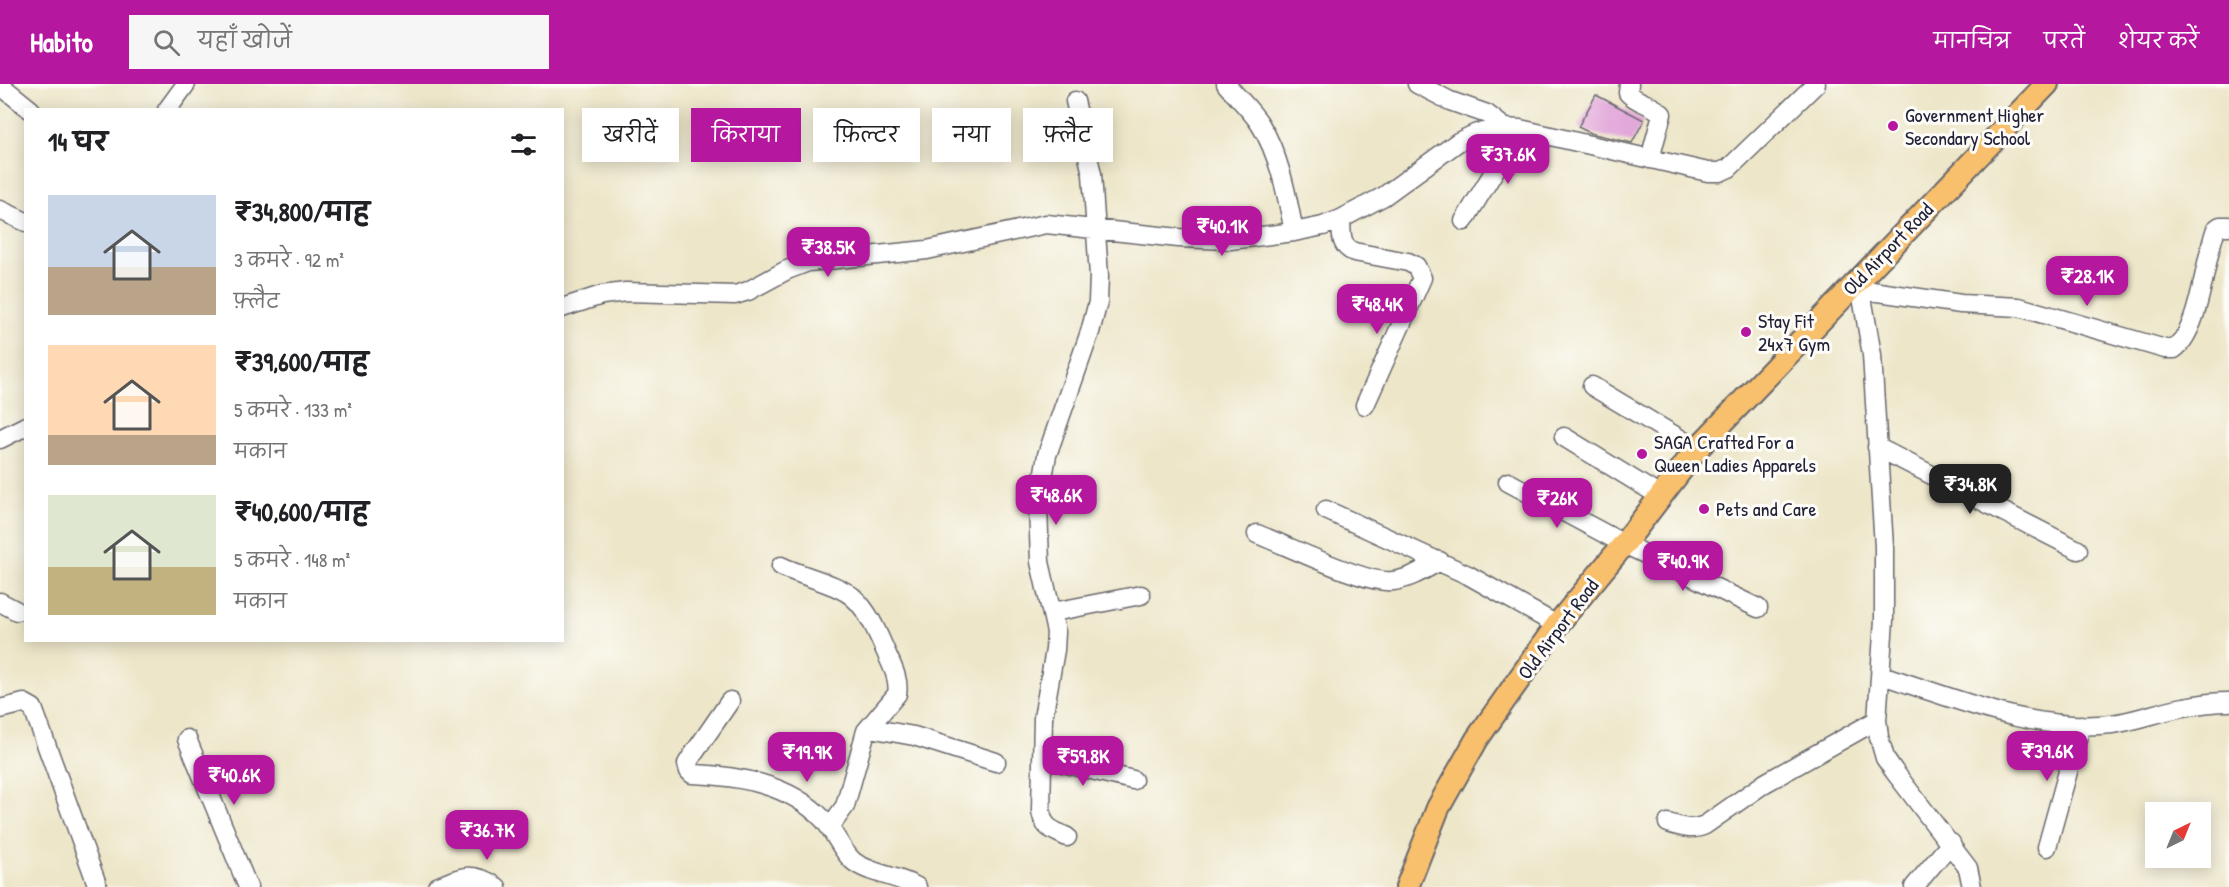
<!DOCTYPE html>
<html lang="hi">
<head>
<meta charset="utf-8">
<style>
  :root { --surface:#fff; --page:#f6f6f6; --text:#202124; --muted:#757577; --accent:#b5179e }
  body { margin:0; font-family:"Patrick Hand","Playpen Sans Deva",sans-serif; background:var(--page); color:var(--text); height:100vh; display:flex; flex-direction:column; font-size:22px; white-space:nowrap }
  * { box-sizing:border-box; margin:0 }
  p { font-size:20px; color:var(--muted) }
  .icon { flex:none; width:33px; height:33px; fill:none; stroke:currentColor; stroke-width:2; stroke-linecap:round; stroke-linejoin:round }
  .map { position:relative; flex:1; overflow:hidden }
  .drawer { position:absolute; left:24px; top:24px; width:540px; height:534px; display:flex; flex-direction:column; background:var(--surface); border-radius:0px; box-shadow:0 3px 15px #0003 }
  .drawer>* { flex:none }
  .guide { position:absolute; left:582px; top:24px; width:570px; height:54px; display:flex; gap:12px }
  .needle { width:39px; rotate:43deg }
  .controls { position:absolute; left:2145px; top:718px; display:grid; gap:12px }
  .controls a { display:grid; place-items:center; width:66px; height:66px; border-radius:0px; background:var(--surface); box-shadow:0 3px 15px #0003; font-size:30px }
  .price { position:absolute; translate:-50% -51px; padding:0 14px; border-radius:12px; background:var(--accent); color:#fff; font-size:20px; line-height:39px; filter:drop-shadow(0 2px 3px #0008) }
  .price::after { content:''; position:absolute; left:50%; top:36px; width:18px; height:14px; margin-left:-9px; background:inherit; clip-path:polygon(0 0,100% 0,50% 100%) }
  .price.active { background:#222; color:#fff }
  ul { padding:0; list-style:none }
  li { display:flex; align-items:center; gap:18px; height:150px; padding:0 24px }
  li span { display:grid; place-items:center; flex:none; width:168px; height:120px; border-radius:0px; color:#555 }
  li>.icon { margin-inline-start:auto }
  span .icon { width:72px; height:72px; fill:#fffc; stroke-width:1 }
  li b { font-size:26px }
  h2 { display:flex; justify-content:space-between; align-items:center; height:72px; padding:0 24px; font-size:26px }
  .tag { padding:0 21px; border-radius:0px; background:var(--surface); box-shadow:0 3px 15px #0003; font-size:21px; line-height:54px }
  .tag.active { background:var(--accent); color:#fff }
  header { display:flex; align-items:center; gap:36px; box-sizing:border-box; height:84px; padding:0 30px; background:var(--accent); color:#fff }
  header strong { font-size:28px }
  nav { display:flex; gap:33px; margin-inline-start:auto; font-size:21px }
  .search { width:420px; height:54px; background:var(--page); display:flex; align-items:center; gap:15px; box-sizing:border-box; padding:0 21px; border-radius:0px; color:var(--muted); font-size:22px }
  .map>svg:first-child { display:block }
  .building { fill:#e2a8da }
  .lines { fill:none; stroke-linecap:round; stroke-linejoin:round }
  .minor-casing { stroke:#69676d; stroke-width:21 }
  .major-casing { stroke:#69676d; stroke-width:26 }
  .minor { stroke:#fff; stroke-width:18 }
  .major { stroke:#f8bf6c; stroke-width:22 }
  .poi-dot { fill:#b5179e; stroke:#fdfcf7; stroke-width:2 }
  .labels { text-anchor:middle; stroke-width:6; stroke-linejoin:round; paint-order:stroke }
  .poi-label { font-size:20px; fill:#22223b; stroke:#fdfcf7; text-anchor:start }
  .street-label { font-size:20px; fill:#22223b; stroke:#fdfcf7 }
</style>
</head>
<body>
<header>
<strong>Habito</strong>
<div class="search"><svg class="icon" aria-label="search" viewBox="0 0 24 24"><circle cx="10" cy="10" r="6"/><path d="M15 15l6 6"/></svg>यहाँ खोजें</div>
<nav><a>मानचित्र</a><a>परतें</a><a>शेयर करें</a></nav>
</header>
<div class="map">
<svg width="2229" height="803" viewBox="0 0 2229 803">
  <rect width="100%" height="100%" fill="#fdfcf7"/>
  <filter id="ink" filterUnits="userSpaceOnUse"><feTurbulence type="fractalNoise" baseFrequency=".0167" numOctaves="2"/><feDisplacementMap in="SourceGraphic" scale="12" xChannelSelector="R" yChannelSelector="G"/><feConvolveMatrix kernelMatrix="1 2 1 2 8 2 1 2 1" color-interpolation-filters="sRGB"/></filter>
  <filter id="wash" filterUnits="userSpaceOnUse"><feTurbulence type="fractalNoise" baseFrequency=".008" numOctaves="4" result="noise"/><feDisplacementMap in="SourceGraphic" scale="24" xChannelSelector="R" yChannelSelector="G"/><feGaussianBlur stdDeviation="1.35" result="paint"/><feColorMatrix in="noise" values="0 0 0 0 0 0 0 0 0 0 0 0 0 0 0 0 0 1.4 0 .05"/><feComposite in="paint" operator="in"/></filter>
  <g filter="url(#wash)">
    <rect width="100%" height="100%" fill="#ede6c9"/>
    <g id="blocks">
      <path class="building" d="M 1596,11 L 1644,36 L 1632,59 L 1590,49 L 1578,43 Z"/>
    </g>
  </g>
  <g filter="url(#ink)">
    <use href="#blocks" fill-opacity="0" stroke="#69676d" stroke-width="1.5"/>
    <g class="lines">
      <g class="minor-casing">
        <path id="minor" d="M 1226,0 C 1237,13 1251,26 1260,40 C 1280,72 1287,112 1294,148
          M 1417,0 L 1450,17 L 1487,30 L 1505,44
          M 1629,0 L 1628,9 C 1637,19 1653,20 1662,30 L 1650,75
          M 0,1 L 31,26
          M 167,26 L 186,0
          M 0,126 L 26,138
          M 1341,135 C 1342,149 1339,162 1354,168 L 1408,178 L 1416,182 L 1422,194 L 1365,321
          M 1464,137 L 1520,45
          M 1851,204 L 1961,220 L 2019,223 L 2165,265 L 2174,265 C 2200,247 2204,176 2216,145 L 2220,142 L 2229,142
          M 1861,207 L 1872,271 L 1884,463 L 1884,536 L 1877,636 L 1879,653 L 1885,674 L 1894,687 L 1968,784 L 1972,803
          M 562,224 L 602,211 L 626,208 L 735,211 L 748,207 L 787,186 L 808,178 L 927,166 L 1046,140 L 1179,154 L 1230,156 L 1294,148 L 1323,142 L 1341,135 L 1384,112 L 1458,58 L 1477,49 L 1505,44 L 1520,45 L 1708,88 L 1720,88 L 1729,84 L 1816,0
          M 1592,302 L 1697,365
          M 1564,353 L 1660,412
          M 0,355 L 26,342
          M 1877,363 L 2078,466
          M 1508,398 L 1624,460 L 1758,524
          M 1326,426 L 1468,491 L 1557,541
          M 1257,450 C 1286,461 1367,501 1393,497 C 1410,495 1425,485 1440,477
          M 781,482 C 801,492 839,500 854,514 C 869,528 877,548 885,566 C 891,580 900,595 897,610 L 866,647 L 845,722 L 830,743
          M 0,518 L 17,527
          M 1053,528 L 1141,511
          M 1881,591 C 1955,614 2033,649 2112,640 C 2137,637 2160,627 2184,623 C 2199,620 2214,618 2229,618
          M 730,617 L 690,675 L 687,680 L 689,687 L 692,690 C 739,692 789,700 823,735 C 835,748 840,765 853,777 C 867,789 899,792 917,803
          M 0,625 L 24,619 L 33,624 L 98,803
          M 869,644 L 914,652 L 996,678
          M 187,655 L 248,803
          M 1042,674 L 1133,696
          M 1668,739 C 1681,743 1692,747 1705,741 L 1765,699 L 1877,636
          M 1067,753 C 1051,745 1044,745 1041,727 L 1043,634 L 1055,566 L 1056,548 L 1040,478 L 1038,422 L 1047,371 L 1090,248 L 1098,218 L 1099,192 L 1092,90 L 1075,17
          M 2047,763 L 2081,641
          M 437,803 C 463,792 472,787 497,803
          M 1914,803 L 1951,759"/>
      </g>
      <g class="major-casing">
        <path id="major" d="M 1407,803 L 1438,724 L 1477,655 L 1557,541 L 1624,460 L 1697,365 L 2047,0"/>
      </g>
      <use href="#minor" class="minor"/>
      <use href="#major" class="major"/>
    </g>
  </g>
  <g class="poi-dot">
    <circle cx="1893" cy="42" r="6"/>
    <circle cx="1746" cy="248" r="6"/>
    <circle cx="1642" cy="370" r="6"/>
    <circle cx="1704" cy="425" r="6"/>
  </g>
  <g class="labels">
    <g class="poi-label">
      <text x="1905" y="38">Government Higher<tspan x="1905" dy="23">Secondary School</tspan></text>
      <text x="1758" y="244">Stay Fit<tspan x="1758" dy="23">24x7 Gym</tspan></text>
      <text x="1654" y="365">SAGA Crafted For a<tspan x="1654" dy="23">Queen Ladies Apparels</tspan></text>
      <text x="1716" y="432">Pets and Care</text>
    </g>
    <g class="street-label">
      <text transform="translate(1888 165) rotate(-46)" y="7">Old Airport Road</text>
      <text transform="translate(1558 545) rotate(-53)" y="7">Old Airport Road</text>
    </g>
  </g>
</svg>
<div class="controls">
<a><svg class="needle" viewBox="-14 -14 28 28"><path d="M0-13l5 13h-10z" fill="#e53935"/><path d="M0 13l5-13h-10z" fill="#757577"/></svg></a>
</div>
<b class="price" style="left:1508px;top:101px">₹37.6K</b>
<b class="price" style="left:1222px;top:173px">₹40.1K</b>
<b class="price" style="left:828px;top:194px">₹38.5K</b>
<b class="price" style="left:2087px;top:223px">₹28.1K</b>
<b class="price" style="left:1377px;top:251px">₹48.4K</b>
<b class="price active" style="left:1970px;top:431px">₹34.8K</b>
<b class="price" style="left:1056px;top:442px">₹48.6K</b>
<b class="price" style="left:1557px;top:445px">₹26K</b>
<b class="price" style="left:1683px;top:508px">₹40.9K</b>
<b class="price" style="left:2047px;top:698px">₹39.6K</b>
<b class="price" style="left:807px;top:699px">₹19.9K</b>
<b class="price" style="left:1083px;top:703px">₹59.8K</b>
<b class="price" style="left:234px;top:722px">₹40.6K</b>
<b class="price" style="left:487px;top:777px">₹36.7K</b>
<div class="guide">
<a class="tag">खरीदें</a>
<a class="tag active">किराया</a>
<a class="tag">फ़िल्टर</a>
<a class="tag">नया</a>
<a class="tag">फ़्लैट</a>
</div>
<section class="drawer">
<h2>14 घर<svg class="icon" aria-label="filters" viewBox="0 0 24 24"><path d="M4 7h16M4 17h16"/><circle cx="9" cy="7" r="2"/><circle cx="15" cy="17" r="2"/></svg></h2>
<ul>
<li><span style="background:linear-gradient(#c9d6e8 60%,#b9a48a 0)"><svg class="icon" aria-label="home" viewBox="0 0 24 24"><path d="M3 11l9-7 9 7M6 9v11h12V9"/></svg></span><div><b>₹34,800/माह</b><p>3 कमरे · 92 m²</p><p>फ़्लैट</p></div></li>
<li><span style="background:linear-gradient(#ffd9b3 75%,#b9a48a 0)"><svg class="icon" aria-label="home" viewBox="0 0 24 24"><path d="M3 11l9-7 9 7M6 9v11h12V9"/></svg></span><div><b>₹39,600/माह</b><p>5 कमरे · 133 m²</p><p>मकान</p></div></li>
<li><span style="background:linear-gradient(#dfe7d0 60%,#c2b280 0)"><svg class="icon" aria-label="home" viewBox="0 0 24 24"><path d="M3 11l9-7 9 7M6 9v11h12V9"/></svg></span><div><b>₹40,600/माह</b><p>5 कमरे · 148 m²</p><p>मकान</p></div></li>
</ul>
</section>
</div>
</body>
</html>
